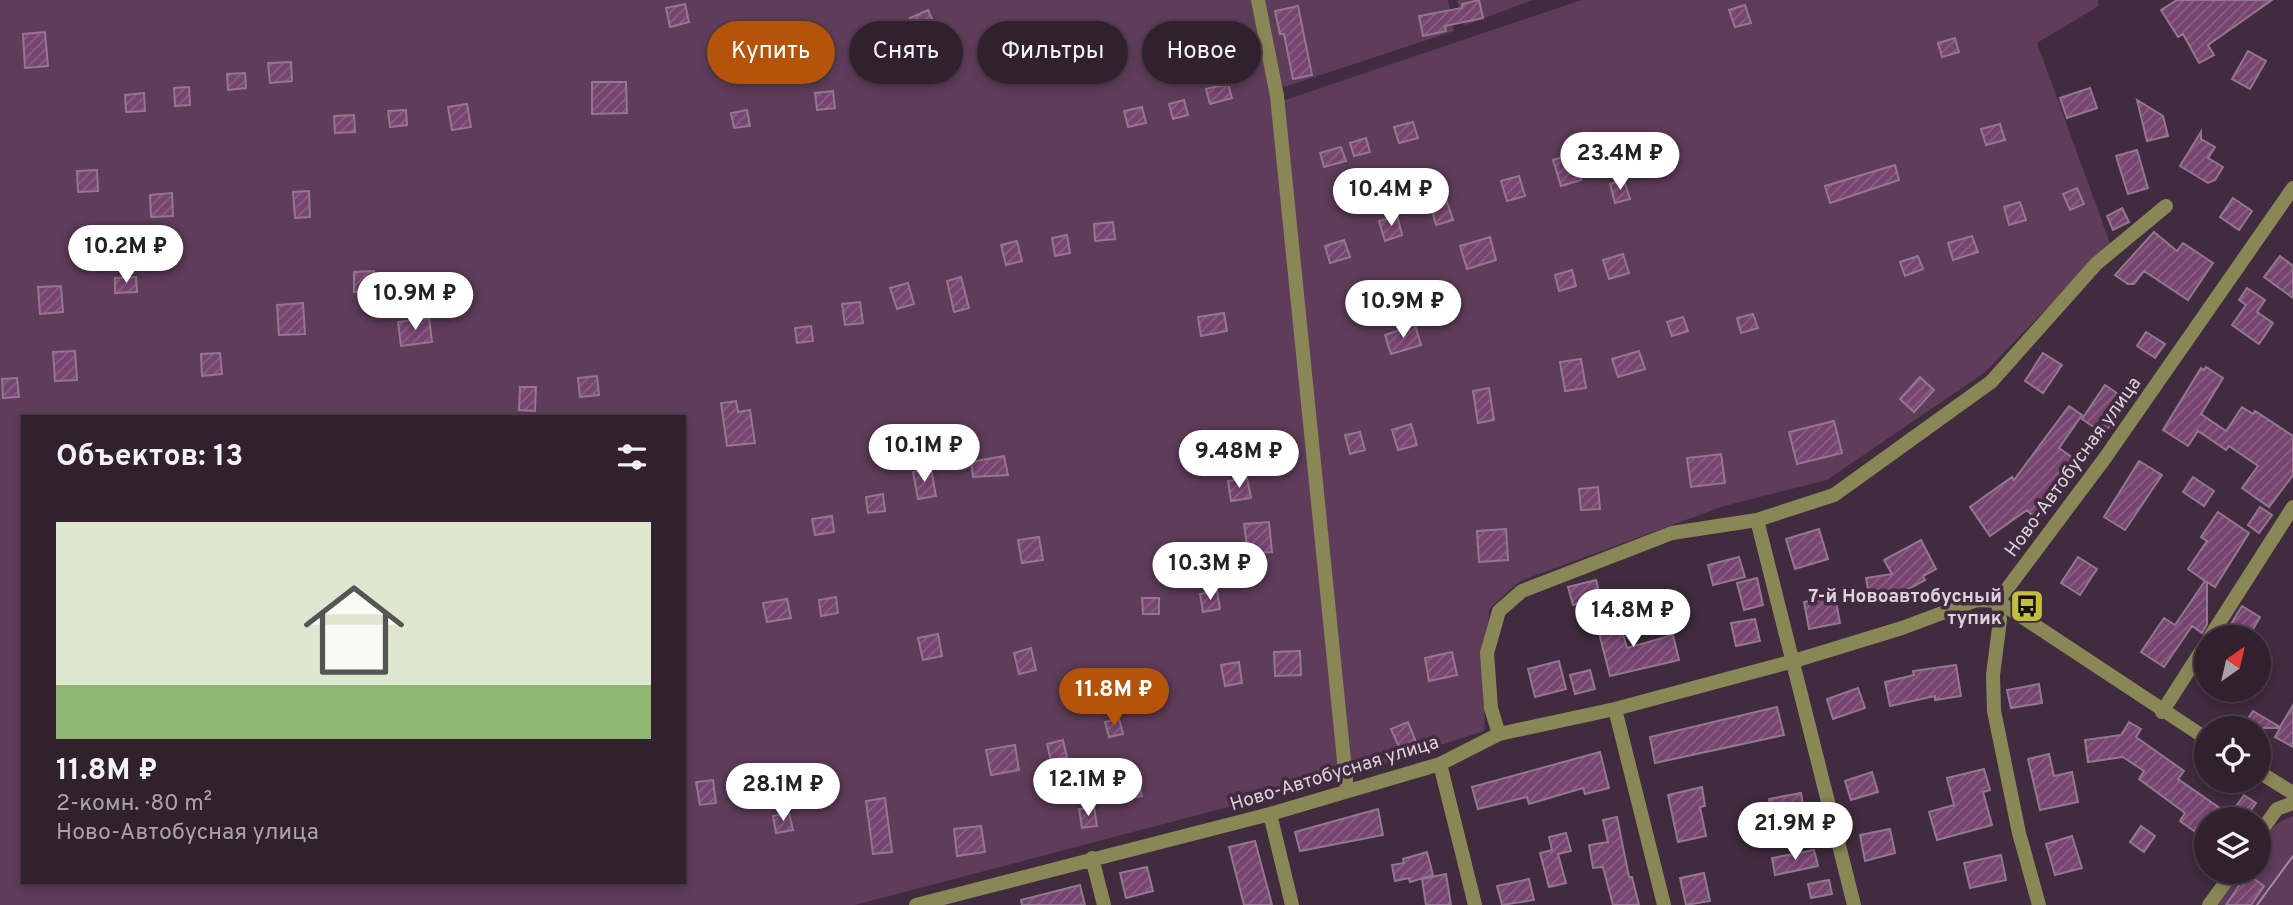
<!DOCTYPE html>
<html lang="ru">
<head>
<meta charset="utf-8">
<style>
  :root { --surface:#31202e; --page:#3d2d3a; --text:#f1f3f6; --muted:#a8a3aa; --line:#4c3e4a; --accent:#b45309 }
  body { margin:0; font-family:Overpass,sans-serif; background:var(--page); color:var(--text); height:100vh; display:flex; flex-direction:column; font-size:26px; white-space:nowrap }
  * { box-sizing:border-box; margin:0 }
  p { font-size:23px; color:var(--muted) }
  .icon { flex:none; width:38px; height:38px; fill:none; stroke:currentColor; stroke-width:2; stroke-linecap:round; stroke-linejoin:round }
  .map { position:relative; flex:1; overflow:hidden }
  .details { position:absolute; left:21px; top:415px; width:665px; height:469px; display:flex; flex-direction:column; background:var(--surface); border-radius:0px; box-shadow:0 4px 10px #0003,0 0 0 2px var(--line) }
  .details>* { flex:none }
  .top-card { position:absolute; left:707px; top:21px; width:665px; height:63px; display:flex; gap:14px }
  .needle { width:46px; rotate:34deg }
  .tools { position:absolute; left:2194px; top:625px; display:grid; gap:14px }
  .tools a { display:grid; place-items:center; width:77px; height:77px; border-radius:50%; background:var(--surface); box-shadow:0 4px 10px #0003,0 0 0 2px var(--line); font-size:35px }
  .price { position:absolute; translate:-50% -60px; padding:0 16px; border-radius:24px; background:#fff; color:#222; font-size:23px; line-height:46px; filter:drop-shadow(0 2px 4px #0008) }
  .price::after { content:''; position:absolute; left:50%; top:42px; width:21px; height:16px; margin-left:-10px; background:inherit; clip-path:polygon(0 0,100% 0,50% 100%) }
  .price.selected { background:var(--accent); color:#fff }
  ul { padding:0; list-style:none }
  li { display:grid; align-content:center; gap:14px; height:371px; padding:0 35px }
  li+li { border-top:2px solid var(--line) }
  li span { display:grid; place-items:center; height:217px; border-radius:0px; color:#555 }
  li>.icon { margin-inline-start:auto }
  span .icon { width:126px; height:126px; fill:#fffc; stroke-width:1 }
  li b { font-size:30px }
  h2 { display:flex; justify-content:space-between; align-items:center; height:84px; padding:0 35px; font-size:30px }
  .tag { padding:0 24px; border-radius:32px; background:var(--surface); box-shadow:0 4px 10px #0003,0 0 0 2px var(--line); font-size:24px; line-height:63px }
  .tag.selected { background:var(--accent); color:#fff }
  .map>svg:first-child { display:block }
  .green { fill:#5e3c5a; fill-rule:evenodd }
  .building { fill:url(#building-hatch); stroke:#92788e; stroke-width:2 }
  .lines { fill:none; stroke-linecap:round; stroke-linejoin:round }
  .street { stroke:#898756; stroke-width:14 }
  .tram { stroke:#9d8c9b; stroke-width:2 }
  .labels { text-anchor:middle; stroke-width:7; stroke-linejoin:round; paint-order:stroke }
  .street-label { font-size:19px; fill:#ded0dc; stroke:#412b3e }
  .poi-label { font-size:19px; font-weight:bold; fill:#ded0dc; stroke:#412b3e; text-anchor:end }
</style>
</head>
<body>
<div class="map">
<svg width="2293" height="905" viewBox="0 0 2293 905">
  <defs>
    <pattern id="building-hatch" width="6" height="6" patternUnits="userSpaceOnUse" patternTransform="scale(1.75)"><rect width="6" height="6" fill="#784571"/><path d="M-1 1l2-2M0 6l6-6M5 7l2-2" fill="none" stroke="#8b5f85"/></pattern>
  </defs>
  <rect width="100%" height="100%" fill="#412b3e"/>
  <path class="green" d="M 0,0 L 1253,0 L 1273,104 L 1582,0 L 2098,0 L 2099,6 L 2037,43 L 2110,243 L 1984,373 L 1827,480 L 1724,506 L 1520,581 L 1489,609 L 1484,731 L 1339,778 L 855,905 L 0,905 ZM 23,416 L 684,416 L 684,882 L 23,882 Z
    M 1263,0 L 1448,0 L 1454,31 L 1284,87 L 1279,84 Z
    M 1457,0 L 1533,0 L 1466,25 L 1461,20 Z
    M 2293,816 L 2293,905 L 2218,905 L 2242,872 L 2259,872 C 2259,844 2265,826 2293,816 Z"/>
  <path class="building" d="M 1479,0 L 1483,18 L 1445,26 L 1446,31 L 1423,36 L 1419,16 L 1462,8 L 1462,4 Z
    M 2177,0 L 2272,0 L 2208,45 L 2214,55 L 2199,63 L 2183,34 L 2178,37 L 2161,10 Z
    M 685,4 L 689,22 L 670,27 L 666,8 Z
    M 1745,5 L 1751,23 L 1735,27 L 1729,10 Z
    M 1298,6 L 1312,75 L 1293,79 L 1284,34 L 1280,34 L 1275,11 Z
    M 928,10 L 945,50 L 948,49 L 952,67 L 935,70 L 927,30 L 917,34 L 910,18 Z
    M 45,32 L 48,66 L 25,68 L 23,34 Z
    M 1955,38 L 1959,52 L 1942,57 L 1938,43 Z
    M 2248,51 L 2266,61 L 2250,89 L 2232,79 Z
    M 796,57 L 803,72 L 786,79 L 780,63 Z
    M 291,62 L 292,81 L 270,83 L 268,63 Z
    M 245,73 L 246,88 L 228,90 L 227,74 Z
    M 592,82 L 626,82 L 627,113 L 592,114 Z
    M 1228,84 L 1232,98 L 1210,104 L 1206,89 Z
    M 189,87 L 190,105 L 175,106 L 174,88 Z
    M 2090,88 L 2097,108 L 2067,118 L 2060,98 Z
    M 833,91 L 835,108 L 817,110 L 815,93 Z
    M 144,93 L 145,111 L 126,112 L 125,95 Z
    M 1184,100 L 1188,115 L 1173,119 L 1169,104 Z
    M 2137,100 L 2163,116 L 2168,136 L 2147,141 Z
    M 467,104 L 471,127 L 452,130 L 448,107 Z
    M 1142,107 L 1146,123 L 1128,127 L 1124,111 Z
    M 406,110 L 407,125 L 390,127 L 388,111 Z
    M 747,110 L 750,126 L 734,128 L 731,113 Z
    M 354,115 L 355,132 L 335,133 L 334,116 Z
    M 1413,122 L 1418,138 L 1399,143 L 1394,127 Z
    M 2000,124 L 2005,140 L 1986,145 L 1981,129 Z
    M 2201,132 L 2201,139 L 2215,147 L 2208,158 L 2223,167 L 2215,180 L 2208,183 L 2180,166 Z
    M 1366,138 L 1370,152 L 1354,156 L 1350,143 Z
    M 1341,147 L 1346,161 L 1324,167 L 1320,153 Z
    M 2137,150 L 2148,188 L 2128,194 L 2116,156 Z
    M 1574,154 L 1581,180 L 1561,186 L 1553,160 Z
    M 1895,165 L 1899,180 L 1830,203 L 1825,186 Z
    M 97,170 L 98,191 L 78,192 L 77,171 Z
    M 1519,176 L 1525,196 L 1507,201 L 1501,181 Z
    M 1624,180 L 1630,199 L 1615,203 L 1610,184 Z
    M 2077,188 L 2084,204 L 2070,210 L 2063,194 Z
    M 309,191 L 310,217 L 295,218 L 293,192 Z
    M 172,193 L 173,216 L 151,217 L 150,195 Z
    M 2233,198 L 2252,211 L 2239,230 L 2220,217 Z
    M 1447,202 L 1453,220 L 1436,225 L 1431,207 Z
    M 2020,202 L 2026,220 L 2009,225 L 2004,207 Z
    M 2122,208 L 2129,222 L 2113,230 L 2107,216 Z
    M 1397,215 L 1402,235 L 1385,241 L 1379,221 Z
    M 1113,222 L 1115,239 L 1095,241 L 1094,224 Z
    M 2154,232 L 2177,251 L 2183,243 L 2213,263 L 2188,300 L 2144,271 L 2134,284 L 2128,284 L 2115,275 Z
    M 1067,235 L 1070,253 L 1055,256 L 1052,238 Z
    M 1972,236 L 1978,252 L 1953,260 L 1948,243 Z
    M 1490,237 L 1496,260 L 1467,269 L 1460,246 Z
    M 1344,240 L 1350,257 L 1330,263 L 1325,246 Z
    M 1017,241 L 1022,261 L 1006,265 L 1001,245 Z
    M 1623,254 L 1629,273 L 1609,279 L 1603,260 Z
    M 1918,256 L 1923,269 L 1905,276 L 1900,262 Z
    M 2280,256 L 2293,266 L 2293,298 L 2264,277 Z
    M 1572,270 L 1576,286 L 1559,291 L 1555,275 Z
    M 374,271 L 374,292 L 354,292 L 354,272 Z
    M 136,277 L 137,292 L 115,293 L 115,278 Z
    M 961,277 L 969,308 L 954,312 L 947,281 Z
    M 908,283 L 914,304 L 897,309 L 890,288 Z
    M 61,286 L 63,312 L 40,314 L 38,287 Z
    M 2247,288 L 2265,300 L 2257,312 L 2273,323 L 2259,344 L 2232,325 L 2246,305 L 2239,300 Z
    M 860,302 L 863,323 L 845,325 L 842,304 Z
    M 303,303 L 305,334 L 279,335 L 277,305 Z
    M 1224,313 L 1227,331 L 1201,336 L 1198,317 Z
    M 1753,314 L 1758,328 L 1741,333 L 1737,318 Z
    M 1683,317 L 1688,331 L 1672,336 L 1667,322 Z
    M 429,318 L 432,342 L 401,346 L 398,322 Z
    M 1415,325 L 1421,345 L 1391,354 L 1385,335 Z
    M 811,326 L 813,341 L 797,343 L 795,328 Z
    M 2146,332 L 2165,344 L 2155,358 L 2137,346 Z
    M 75,351 L 77,380 L 55,381 L 53,352 Z
    M 1639,351 L 1645,369 L 1618,377 L 1612,359 Z
    M 220,353 L 222,374 L 202,376 L 201,354 Z
    M 2043,353 L 2062,365 L 2043,393 L 2025,381 Z
    M 1581,359 L 1586,388 L 1565,391 L 1560,362 Z
    M 2206,367 L 2223,378 L 2201,414 L 2226,431 L 2242,407 L 2253,414 L 2255,411 L 2293,436 L 2293,475 L 2269,507 L 2242,488 L 2258,466 L 2229,446 L 2226,450 L 2198,431 L 2188,446 L 2163,430 L 2201,368 L 2204,370 Z
    M 597,376 L 599,395 L 580,397 L 578,378 Z
    M 1920,377 L 1934,390 L 1914,412 L 1900,399 Z
    M 17,378 L 19,397 L 3,398 L 2,379 Z
    M 2105,385 L 2127,400 L 2104,434 L 2082,419 Z
    M 520,387 L 536,387 L 535,411 L 519,410 Z
    M 1489,388 L 1494,420 L 1478,423 L 1473,391 Z
    M 736,401 L 738,412 L 750,410 L 755,443 L 727,446 L 721,403 Z
    M 2069,406 L 2082,415 L 2059,448 L 2076,460 L 2034,517 L 2027,510 L 1990,536 L 1970,507 L 2012,477 L 2014,480 Z
    M 1834,421 L 1842,453 L 1797,464 L 1789,432 Z
    M 1411,424 L 1417,445 L 1398,450 L 1392,430 Z
    M 1360,432 L 1365,450 L 1350,454 L 1345,435 Z
    M 1721,454 L 1725,483 L 1691,487 L 1687,458 Z
    M 1004,456 L 1008,475 L 973,477 L 971,462 Z
    M 2139,461 L 2162,475 L 2125,530 L 2104,517 Z
    M 931,469 L 936,496 L 918,499 L 913,472 Z
    M 2193,477 L 2214,491 L 2204,506 L 2183,492 Z
    M 1247,478 L 1251,498 L 1231,501 L 1228,481 Z
    M 1598,487 L 1600,509 L 1581,510 L 1579,489 Z
    M 883,494 L 885,511 L 868,513 L 866,497 Z
    M 2260,507 L 2272,515 L 2259,533 L 2248,525 Z
    M 2218,512 L 2249,533 L 2215,587 L 2207,582 L 2207,624 L 2202,633 L 2192,626 L 2164,667 L 2141,652 L 2164,618 L 2175,625 L 2205,581 L 2188,569 L 2207,541 L 2201,537 Z
    M 832,516 L 834,532 L 815,535 L 812,519 Z
    M 1269,522 L 1272,552 L 1248,554 L 1244,524 Z
    M 1506,529 L 1508,560 L 1479,562 L 1477,531 Z
    M 1819,529 L 1828,559 L 1795,569 L 1786,539 Z
    M 1039,537 L 1043,560 L 1022,563 L 1018,540 Z
    M 1921,540 L 1936,569 L 1923,576 L 1925,580 L 1892,598 L 1870,601 L 1866,578 L 1892,574 L 1884,560 Z
    M 1739,557 L 1745,577 L 1713,585 L 1708,565 Z
    M 2078,557 L 2097,569 L 2080,595 L 2061,583 Z
    M 1757,578 L 1763,605 L 1744,610 L 1737,583 Z
    M 1596,580 L 1601,598 L 1573,605 L 1568,587 Z
    M 1217,591 L 1220,609 L 1203,612 L 1200,594 Z
    M 1835,596 L 1840,623 L 1809,629 L 1804,602 Z
    M 836,597 L 838,613 L 821,616 L 819,600 Z
    M 1142,598 L 1159,598 L 1159,614 L 1143,614 Z
    M 787,599 L 791,618 L 767,622 L 763,603 Z
    M 2242,606 L 2260,617 L 2249,636 L 2231,624 Z
    M 1618,616 L 1627,648 L 1673,635 L 1679,660 L 1610,676 L 1596,621 Z
    M 1755,619 L 1760,641 L 1736,646 L 1731,623 Z
    M 938,634 L 942,656 L 923,660 L 918,638 Z
    M 1031,648 L 1036,670 L 1019,674 L 1014,653 Z
    M 1300,651 L 1301,675 L 1275,676 L 1274,652 Z
    M 1452,652 L 1457,675 L 1429,681 L 1425,658 Z
    M 1559,661 L 1566,689 L 1535,697 L 1528,669 Z
    M 1239,662 L 1242,683 L 1225,686 L 1221,665 Z
    M 1956,665 L 1961,696 L 1935,700 L 1935,696 L 1890,706 L 1885,682 L 1914,675 L 1913,671 Z
    M 1590,670 L 1595,689 L 1575,694 L 1570,675 Z
    M 2039,684 L 2042,703 L 2011,708 L 2007,690 Z
    M 1858,688 L 1865,708 L 1833,719 L 1827,699 Z
    M 2293,705 L 2293,747 L 2275,737 L 2280,728 L 2242,728 L 2253,711 L 2280,727 Z
    M 1777,707 L 1784,735 L 1655,763 L 1650,737 Z
    M 1119,719 L 1123,734 L 1109,737 L 1105,722 Z
    M 1408,722 L 1416,742 L 1400,749 L 1391,729 Z
    M 2129,722 L 2141,729 L 2136,737 L 2184,771 L 2178,779 L 2230,815 L 2244,795 L 2256,803 L 2245,819 L 2207,819 L 2207,840 L 2180,821 L 2185,813 L 2139,779 L 2144,771 L 2123,757 L 2088,762 L 2085,740 L 2121,735 Z
    M 1063,740 L 1067,757 L 1051,761 L 1047,744 Z
    M 1015,745 L 1019,770 L 991,775 L 986,750 Z
    M 1600,752 L 1609,788 L 1585,794 L 1583,788 L 1529,804 L 1527,797 L 1478,809 L 1472,787 Z
    M 2049,754 L 2054,776 L 2072,772 L 2078,802 L 2040,810 L 2028,759 Z
    M 1984,769 L 1990,790 L 1983,792 L 1992,825 L 1937,840 L 1929,812 L 1954,805 L 1947,778 Z
    M 1872,772 L 1878,792 L 1851,800 L 1845,781 Z
    M 1137,773 L 1142,796 L 1119,800 L 1114,778 Z
    M 713,780 L 716,803 L 700,805 L 696,782 Z
    M 1702,787 L 1705,806 L 1700,807 L 1706,836 L 1678,842 L 1668,795 Z
    M 1801,793 L 1805,817 L 1774,823 L 1769,799 Z
    M 885,798 L 892,852 L 873,854 L 866,801 Z
    M 1094,807 L 1097,826 L 1082,828 L 1079,809 Z
    M 1378,809 L 1383,835 L 1300,851 L 1295,832 Z
    M 789,813 L 793,830 L 776,833 L 773,816 Z
    M 1617,817 L 1629,877 L 1632,877 L 1639,905 L 1613,905 L 1603,867 L 1593,868 L 1589,845 L 1608,842 L 1603,820 Z
    M 981,826 L 985,852 L 957,856 L 954,829 Z
    M 2141,826 L 2155,836 L 2144,852 L 2130,842 Z
    M 1890,829 L 1895,853 L 1865,861 L 1860,835 Z
    M 1566,833 L 1571,851 L 1558,854 L 1566,883 L 1549,887 L 1540,853 L 1552,850 L 1549,837 Z
    M 2072,836 L 2082,868 L 2055,875 L 2046,844 Z
    M 1255,841 L 1272,905 L 1244,905 L 1229,847 Z
    M 1814,850 L 1818,866 L 1775,875 L 1772,858 Z
    M 1427,852 L 1433,875 L 1410,882 L 1409,878 L 1395,881 L 1392,865 L 1404,863 L 1403,859 Z
    M 2001,855 L 2006,880 L 1970,888 L 1964,863 Z
    M 1147,867 L 1153,891 L 1126,898 L 1120,873 Z
    M 1704,873 L 1710,901 L 1686,905 L 1680,878 Z
    M 1446,874 L 1451,905 L 1426,905 L 1422,879 Z
    M 2247,874 L 2264,886 L 2251,905 L 2226,905 Z
    M 1529,879 L 1534,900 L 1502,905 L 1497,886 Z
    M 1829,880 L 1832,894 L 1811,898 L 1808,884 Z
    M 1080,885 L 1085,905 L 1022,905 L 1021,900 Z"/>
  <g class="lines">
    <path class="street" d="M 1258,0 L 1277,96 L 1347,790
      M 1757,520 L 1854,905
      M 1998,601 L 2105,458 L 2293,188
      M 1998,601 L 2000,620 L 1993,675 L 1994,711 L 2019,833 L 2039,905
      M 1998,601 L 2207,739
      M 2210,637 L 2293,507
      M 1615,709 L 1664,905
      M 2162,712 L 2207,642
      M 1499,734 L 1491,708 L 1487,653 L 1499,611 L 1522,591 L 1672,533 L 1757,520 L 1834,495 L 1991,382 L 2096,264 L 2166,206
      M 1440,764 L 1475,905
      M 2259,772 L 2293,793
      M 1270,814 L 1292,905
      M 2259,834 L 2277,809 L 2293,803
      M 1092,858 L 1104,905
      M 916,905 L 1270,814 L 1440,764 L 1499,734 L 1615,709 L 1794,661 L 1902,628 L 1977,600 L 1998,601
      M 2209,905 L 2233,872"/>
    <path class="tram" d="M 2257,905 L 2293,856"/>
  </g>
  <defs>
    <g id="bus-square" transform="scale(1.75)"><rect x="-9" y="-9" width="18" height="18" rx="4" fill="#c4bd3e" stroke="#412b3e"/><path d="M-5-6H5V4H4V6H2V4H-2V6H-4V4H-5ZM-3.5-4V0h7V-4ZM-3.5 1.2v1.5H-2V1.2ZM2 1.2v1.5H3.5V1.2Z" fill="#111"/></g>
  </defs>
  <g fill-rule="evenodd">
    <use href="#bus-square" x="2027" y="606"/>
  </g>
  <g class="labels">
    <g class="street-label">
      <text transform="translate(2072 466) rotate(-54)" y="7">Ново-Автобусная улица</text>
      <text transform="translate(1334 772) rotate(-17)" y="7">Ново-Автобусная улица</text>
    </g>
    <g class="poi-label">
      <text x="2002" y="602">7-й Новоавтобусный<tspan x="2002" dy="22">тупик</tspan></text>
    </g>
  </g>
</svg>
<div class="tools">
<a><svg class="needle" viewBox="-14 -14 28 28"><path d="M0-13l5 13h-10z" fill="#e53935"/><path d="M0 13l5-13h-10z" fill="#a8a3aa"/></svg></a>
<a><svg class="icon" aria-label="locate" viewBox="0 0 24 24"><circle cx="12" cy="12" r="6"/><path d="M12 2v4M12 18v4M2 12h4M18 12h4"/></svg></a>
<a><svg class="icon" aria-label="layers" viewBox="0 0 24 24"><path d="M12 4l9 5-9 5-9-5zM3 14l9 5 9-5"/></svg></a>
</div>
<b class="price" style="left:1620px;top:192px">23.4M ₽</b>
<b class="price" style="left:1391px;top:228px">10.4M ₽</b>
<b class="price" style="left:126px;top:285px">10.2M ₽</b>
<b class="price" style="left:415px;top:332px">10.9M ₽</b>
<b class="price" style="left:1403px;top:340px">10.9M ₽</b>
<b class="price" style="left:924px;top:484px">10.1M ₽</b>
<b class="price" style="left:1239px;top:490px">9.48M ₽</b>
<b class="price" style="left:1210px;top:602px">10.3M ₽</b>
<b class="price" style="left:1633px;top:649px">14.8M ₽</b>
<b class="price selected" style="left:1114px;top:728px">11.8M ₽</b>
<b class="price" style="left:1088px;top:818px">12.1M ₽</b>
<b class="price" style="left:783px;top:823px">28.1M ₽</b>
<b class="price" style="left:1795px;top:862px">21.9M ₽</b>
<div class="top-card">
<a class="tag selected">Купить</a>
<a class="tag">Снять</a>
<a class="tag">Фильтры</a>
<a class="tag">Новое</a>
</div>
<section class="details">
<h2>Объектов: 13<svg class="icon" aria-label="filters" viewBox="0 0 24 24"><path d="M4 7h16M4 17h16"/><circle cx="9" cy="7" r="2"/><circle cx="15" cy="17" r="2"/></svg></h2>
<ul>
<li><span style="background:linear-gradient(#dfe7d0 75%,#8fb573 0)"><svg class="icon" aria-label="home" viewBox="0 0 24 24"><path d="M3 11l9-7 9 7M6 9v11h12V9"/></svg></span><div><b>11.8M ₽</b><p>2-комн. · 80 m²</p><p>Ново-Автобусная улица</p></div></li>
</ul>
</section>
</div>
</body>
</html>
